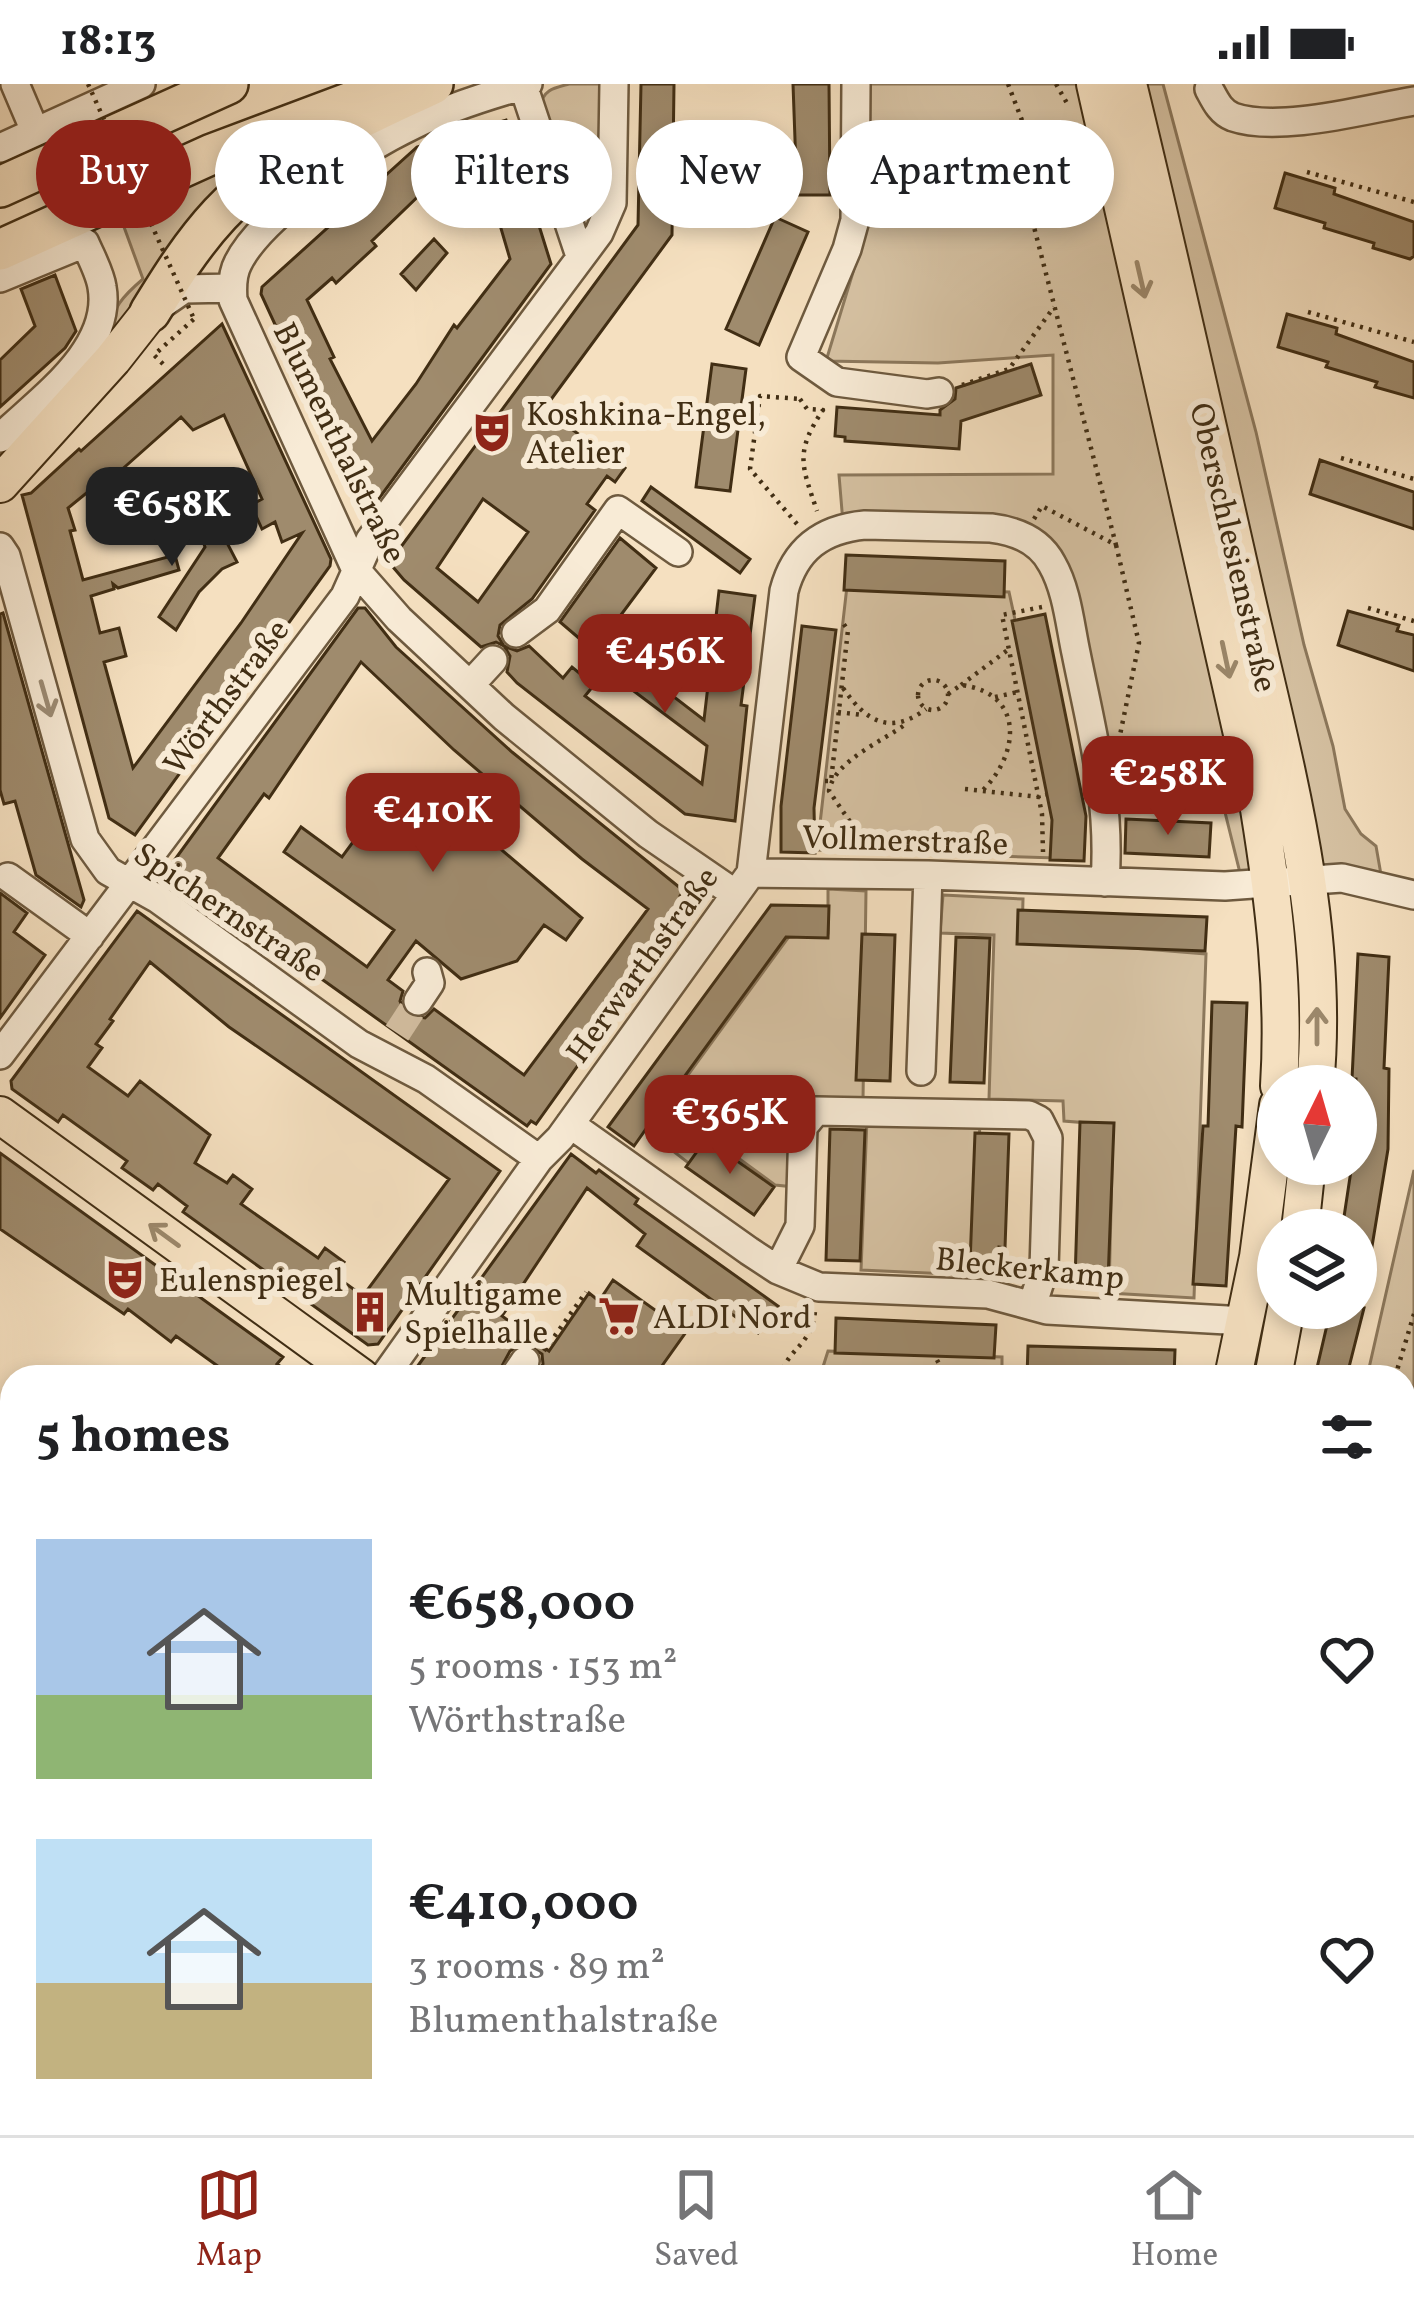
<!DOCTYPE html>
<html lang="en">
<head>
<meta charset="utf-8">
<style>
  :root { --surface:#fff; --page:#f2f2f2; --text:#202124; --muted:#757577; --line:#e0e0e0; --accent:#8f2418 }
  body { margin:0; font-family:Vollkorn,serif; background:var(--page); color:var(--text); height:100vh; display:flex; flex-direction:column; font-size:45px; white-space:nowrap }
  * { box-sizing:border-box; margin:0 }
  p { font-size:39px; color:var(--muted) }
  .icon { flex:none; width:66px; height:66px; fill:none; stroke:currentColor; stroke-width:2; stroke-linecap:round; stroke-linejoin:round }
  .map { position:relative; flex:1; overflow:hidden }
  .side { position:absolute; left:0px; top:1281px; width:1416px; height:771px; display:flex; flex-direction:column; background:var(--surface); border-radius:36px 36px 0 0; box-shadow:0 6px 18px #0003 }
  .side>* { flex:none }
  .guide { position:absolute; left:36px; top:36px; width:1344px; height:108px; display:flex; gap:24px }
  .needle { width:78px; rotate:5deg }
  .controls { position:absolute; left:1257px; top:981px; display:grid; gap:24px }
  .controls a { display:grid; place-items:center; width:120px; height:120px; border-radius:50%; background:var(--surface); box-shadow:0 6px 18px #0003; font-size:60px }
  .price { position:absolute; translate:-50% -102px; padding:0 27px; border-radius:24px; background:var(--accent); color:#fff; font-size:39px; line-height:78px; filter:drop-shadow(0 3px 6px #0008) }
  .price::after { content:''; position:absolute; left:50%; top:72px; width:36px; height:27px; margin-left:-18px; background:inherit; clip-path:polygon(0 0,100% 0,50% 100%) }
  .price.selected { background:#222; color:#fff }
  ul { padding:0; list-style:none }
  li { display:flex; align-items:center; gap:36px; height:300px; padding:0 36px }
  li span { display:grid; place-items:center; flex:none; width:336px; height:240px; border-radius:0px; color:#555 }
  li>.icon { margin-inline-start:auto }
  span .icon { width:144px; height:144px; fill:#fffc; stroke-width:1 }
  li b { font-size:51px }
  h2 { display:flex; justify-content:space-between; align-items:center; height:144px; padding:0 36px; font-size:51px }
  .chip { padding:0 42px; border-radius:54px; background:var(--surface); box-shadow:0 6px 18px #0003; font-size:42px; line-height:108px }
  .chip.selected { background:var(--accent); color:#fff }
  .status { display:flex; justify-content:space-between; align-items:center; height:84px; padding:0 60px; background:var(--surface); direction:ltr }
  .status svg { height:33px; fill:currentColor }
  .tab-bar { display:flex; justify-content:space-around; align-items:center; height:168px; border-top:3px solid var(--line); background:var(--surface); font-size:33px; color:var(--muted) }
  .tab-bar a { display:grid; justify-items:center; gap:6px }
  .tab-bar .selected { color:var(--accent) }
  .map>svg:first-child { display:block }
  .green { fill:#d6c2a3; stroke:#8c785c; stroke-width:3 }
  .building { fill:#9f8b6d; stroke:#412e14; stroke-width:3; fill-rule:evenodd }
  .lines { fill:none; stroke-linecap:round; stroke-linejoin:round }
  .minor-tunnel { stroke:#d1bc9e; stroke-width:27; stroke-dasharray:27 14; stroke-linecap:butt }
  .highway-tunnel { stroke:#d1bc9e; stroke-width:39; stroke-dasharray:39 20; stroke-linecap:butt }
  .minor-casing { stroke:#6e5a3f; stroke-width:32 }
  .major-casing { stroke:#412e14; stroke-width:40 }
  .highway-casing { stroke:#412e14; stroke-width:44 }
  .path { stroke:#412e14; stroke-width:4.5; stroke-dasharray:3 6; stroke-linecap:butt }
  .minor { stroke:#f8ebd6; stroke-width:27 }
  .major { stroke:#f5e0c0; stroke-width:36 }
  .highway { stroke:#f5e0c0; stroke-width:39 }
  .path-bridge { stroke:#412e14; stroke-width:4.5; stroke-dasharray:3 6; stroke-linecap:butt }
  .oneway { stroke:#9b876a }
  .oneway2 { stroke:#9c8c75 }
  .labels { text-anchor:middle; stroke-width:12; stroke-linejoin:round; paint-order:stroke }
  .poi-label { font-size:33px; fill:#412e14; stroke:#f8ebd6; text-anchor:start }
  .street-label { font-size:33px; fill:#412e14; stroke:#f8ebd6 }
</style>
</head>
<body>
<div class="status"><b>18:13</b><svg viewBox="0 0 49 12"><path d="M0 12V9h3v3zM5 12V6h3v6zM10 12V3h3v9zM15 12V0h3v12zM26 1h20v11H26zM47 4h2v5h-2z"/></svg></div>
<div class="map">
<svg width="1414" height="2051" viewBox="0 0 1414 2051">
  <rect width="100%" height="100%" fill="#f5e0c0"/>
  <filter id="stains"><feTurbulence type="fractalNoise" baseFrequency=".00167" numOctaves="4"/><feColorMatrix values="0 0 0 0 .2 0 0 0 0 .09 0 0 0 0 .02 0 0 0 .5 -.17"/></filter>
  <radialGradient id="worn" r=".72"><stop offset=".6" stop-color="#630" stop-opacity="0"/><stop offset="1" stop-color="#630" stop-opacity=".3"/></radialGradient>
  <path class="green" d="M 569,0 L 602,0 L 603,123 L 589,145 L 583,147 L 540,22 C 544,5 554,4 569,0 Z
    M 866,0 L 1094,0 L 1269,797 L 1243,801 L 1216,692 L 1102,705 L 1073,550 L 1028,454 L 843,439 L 839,391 L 1053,390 L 1053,271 L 938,279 L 826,277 L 871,129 Z
    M 1129,0 L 1163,0 L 1256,348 L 1304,561 L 1333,662 L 1345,725 L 1361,750 L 1376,762 L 1383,802 L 1306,794 Z
    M 290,53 L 111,255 L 108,250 C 111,225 124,211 143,195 L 120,132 Z
    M 847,502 L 1009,508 L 1058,734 L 1056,774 L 817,766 Z
    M 828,805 L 866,807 L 863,1016 L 809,1012 L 801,1025 L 795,1103 L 775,1101 L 711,1054 L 691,1081 L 647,1047 L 793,847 L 828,849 Z
    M 943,811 L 1023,815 L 1022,855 L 1206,870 L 1194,1214 L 1109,1209 L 1113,1041 L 1064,1037 L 1063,1017 L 989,1015 L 994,851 L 940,849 Z
    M 867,1035 L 980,1040 L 971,1191 L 861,1186 Z
    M 1414,1086 L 1414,1791 L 1404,1806 L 1404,1293 L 1367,1293 Z
    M 828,1267 L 1002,1273 L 1002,1293 L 832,1293 L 822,1286 Z
    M 12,1764 L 12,2040 L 231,2040 L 229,2051 L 0,2051 L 0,1765 Z"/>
  <path class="building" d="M 641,0 L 674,0 L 672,151 L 544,325 L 625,384 L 615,398 L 607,392 L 587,420 L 595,426 L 532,515 L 500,541 L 498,552 L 504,562 L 496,558 L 481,563 L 404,496 L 393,483 L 392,475 L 638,141 ZM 483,415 L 528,448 L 478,518 L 437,484 Z
    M 793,0 L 829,0 L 830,111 L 797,111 Z
    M 506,36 L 551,180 L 372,424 L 353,410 L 261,210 L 262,203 L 417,63 ZM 476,83 L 492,133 L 495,132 L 500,141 L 510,175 L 457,244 L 454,241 L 416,300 L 372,357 L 330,275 L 334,273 L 307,216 L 332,194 L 336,199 L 376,162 L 372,157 L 433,98 Z
    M 1285,89 L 1335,104 L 1334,110 L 1414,138 L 1414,172 L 1410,175 L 1373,164 L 1374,159 L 1324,144 L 1325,139 L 1275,124 Z
    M 775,133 L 808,148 L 759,261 L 726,245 Z
    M 434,155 L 447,169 L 416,206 L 401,190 Z
    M 55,191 L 76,247 L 65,264 L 0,323 L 0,276 L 35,242 L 21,205 Z
    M 1287,230 L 1337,244 L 1336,250 L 1414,278 L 1414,314 L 1375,303 L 1377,298 L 1326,283 L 1328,278 L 1278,263 Z
    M 222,240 L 331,475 L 330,482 L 135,751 L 109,734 L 22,411 L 31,409 L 79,365 L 81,367 ZM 224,331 L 262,415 L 251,421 L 262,445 L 275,438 L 282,458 L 302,449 L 241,539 L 133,684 L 104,578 L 126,572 L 119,544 L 100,549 L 91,512 L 114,505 L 113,500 L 118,504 L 179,486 L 175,471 L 83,496 L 70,447 L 75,446 L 68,424 L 116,385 L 119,388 L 181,333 L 193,346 Z
    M 712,280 L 746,285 L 730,407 L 696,403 Z
    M 1031,280 L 1041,311 L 961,337 L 959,365 L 845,357 L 845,353 L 835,352 L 837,323 L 940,331 L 940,326 L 955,315 L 956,304 Z
    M 1320,376 L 1414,408 L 1414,445 L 1310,410 Z
    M 651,403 L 750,475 L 740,489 L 642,417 Z
    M 209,424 L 237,478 L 222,485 L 199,508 L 176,546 L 159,533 L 205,463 L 194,432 Z
    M 620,454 L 656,484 L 594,567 L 560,538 Z
    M 846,471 L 1005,477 L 1004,513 L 844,506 Z
    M 719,507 L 755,512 L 741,621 L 747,622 L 735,737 L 685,730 L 517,599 L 507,588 L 510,572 L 504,562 L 517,567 L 529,562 L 563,594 L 572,583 L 594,601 L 585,612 L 702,700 L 707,662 L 627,602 L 639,586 L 704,636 Z
    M 358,524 L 365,524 L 396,563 L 512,668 L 684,807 L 680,812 L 684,833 L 536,1040 L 531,1037 L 527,1042 L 168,785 ZM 361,578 L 454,666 L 582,775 L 648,825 L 524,991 L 434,925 L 425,934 L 407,931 L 400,917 L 403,907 L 388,896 L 416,857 L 461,895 L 517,877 L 544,841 L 566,856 L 582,834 L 418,695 L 380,747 L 367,739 L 342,773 L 301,743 L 284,768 L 394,846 L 367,883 L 218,774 L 264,710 L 269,714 Z
    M 1348,527 L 1399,541 L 1397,547 L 1414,551 L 1414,587 L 1338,561 Z
    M 3,529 L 84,816 L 81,823 L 36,791 L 15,717 L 4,720 L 0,706 L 0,530 Z
    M 1045,530 L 1086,732 L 1084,777 L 1050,776 L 1052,736 L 1012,537 Z
    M 802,542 L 836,546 L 814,724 L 815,769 L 781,768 L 781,722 Z
    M 1126,735 L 1211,739 L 1209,773 L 1125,769 Z
    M 0,809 L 27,829 L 14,848 L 45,871 L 0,934 Z
    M 771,821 L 829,822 L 828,854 L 786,853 L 660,1026 L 665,1029 L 651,1049 L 646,1045 L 634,1062 L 608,1043 Z
    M 1018,826 L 1207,833 L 1205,867 L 1017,860 Z
    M 137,827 L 500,1087 L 378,1260 L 368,1261 L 183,1128 L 187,1122 L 158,1100 L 153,1106 L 122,1084 L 127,1077 L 63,1031 L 58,1038 L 12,1005 L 11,997 ZM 150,878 L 229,943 L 449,1095 L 363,1212 L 334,1191 L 344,1178 L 325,1164 L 318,1174 L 241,1120 L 252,1105 L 233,1091 L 227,1099 L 195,1079 L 210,1051 L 140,997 L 128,1012 L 88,983 L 102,964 L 96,960 L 113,937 L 110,935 Z
    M 862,850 L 895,851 L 890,997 L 856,996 Z
    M 956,853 L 990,854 L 984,999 L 950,998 Z
    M 1358,870 L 1389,873 L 1384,984 L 1389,985 L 1388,1065 L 1366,1199 L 1356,1198 L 1356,1146 L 1342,1146 L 1352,1080 L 1356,1080 L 1356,995 L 1352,995 Z
    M 1212,918 L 1247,919 L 1242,1043 L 1236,1042 L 1226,1202 L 1193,1200 L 1203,1042 L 1208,1042 Z
    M 1080,1038 L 1114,1039 L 1108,1197 L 1075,1196 Z
    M 830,1045 L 865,1046 L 860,1177 L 826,1176 Z
    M 975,1049 L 1009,1050 L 1005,1164 L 999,1163 L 998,1182 L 970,1180 Z
    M 706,1055 L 774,1103 L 754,1131 L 686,1083 Z
    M 0,1069 L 283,1273 L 277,1280 L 295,1293 L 244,1293 L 229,1283 L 226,1288 L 176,1252 L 171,1258 L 128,1225 L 124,1230 L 0,1145 Z
    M 571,1070 L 596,1089 L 599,1086 L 638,1115 L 635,1120 L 778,1222 L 758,1249 L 637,1162 L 645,1150 L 587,1104 L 502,1232 L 549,1267 L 589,1209 L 599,1217 L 613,1196 L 686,1248 L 654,1293 L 536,1293 L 543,1280 L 542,1270 L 525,1259 L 510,1267 L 496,1293 L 431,1293 L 417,1283 Z
    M 1331,1224 L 1364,1224 L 1347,1291 L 1317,1284 Z
    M 836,1234 L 996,1241 L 994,1274 L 835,1269 Z
    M 1028,1262 L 1175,1266 L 1174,1293 L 1027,1293 Z"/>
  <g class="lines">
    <path class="minor-tunnel" d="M 397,949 L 418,917"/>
    <path class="highway-tunnel" d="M 1404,1451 L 1414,1420
      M 1404,1623 L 1414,1593"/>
    <g class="minor-casing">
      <path id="minor" d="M 15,0 L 35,47
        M 528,0 C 489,11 450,23 413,41 C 363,65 263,129 238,179 C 232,190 232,203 233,216 L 356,486 L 399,535 L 504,633 L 648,750 L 734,809
        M 856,0 L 855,136 L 847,165 L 801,273 L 837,298 L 927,310 L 939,308
        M 523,1 L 580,172
        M 1209,5 C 1215,16 1220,28 1233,33 C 1279,49 1366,25 1414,17
        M 0,64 L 141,0
        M 0,194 L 85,159 C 91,173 100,189 102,203 C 113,266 39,316 0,354
        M 158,223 L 184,205 L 232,204
        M 0,463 L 6,472 L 85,755 L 108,787 L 158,815 L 359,960 L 426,995 L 539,1075
        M 516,549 L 547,526 L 618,426 L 678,468
        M 470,601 L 493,576
        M 751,789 L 928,791 L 1225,802 L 1342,794 L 1414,811
        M 8,793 L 90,852
        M 418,917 L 430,899 L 427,888
        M 0,971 L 345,512 L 370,456 L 599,149 L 612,119 L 614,0
        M 921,987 L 928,791
        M 570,1040 L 749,1167 L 778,1186 L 819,1203 L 988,1210 L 1047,1226 L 1245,1237
        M 778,1186 L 800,1142 L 803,1043 L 816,1027 L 1029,1031 L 1039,1036 L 1048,1054 L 1044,1185 L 1032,1222
        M 384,1293 L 539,1075 L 560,1054 L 751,789 L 784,507 C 795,465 822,445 865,441 L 991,444 C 1016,447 1040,457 1052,480 C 1067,506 1070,541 1076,569 C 1092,649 1111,716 1105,798
        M 514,1293 L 525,1277
        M 0,1395 L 12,1413
        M 0,1625 L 12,1617
        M 0,1738 L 12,1738
        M 1404,1756 L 1414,1759
        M 1404,1811 L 1414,1796
        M 463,2040 L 494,2051
        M 257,2051 L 260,2040
        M 665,2051 L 668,2040
        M 1301,2051 L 1305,2040"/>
    </g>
    <g class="major-casing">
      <path id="major" d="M 1095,0 L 1259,725 C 1274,817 1285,909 1279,1002
        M 1128,0 C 1170,172 1208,344 1247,516 C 1283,674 1331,839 1315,1002
        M 0,400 L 113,275 L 150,228
        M 0,1031 L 361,1293
        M 1300,1146 L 1307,1080
        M 1233,1293 L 1258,1173 L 1278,1021
        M 1273,1293 L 1286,1224
        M 1404,1916 L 1414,1921
        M 1404,1962 L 1414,1965
        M 1074,2051 L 1076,2040
        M 1116,2051 L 1119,2040"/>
    </g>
    <g class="highway-casing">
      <path id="highway" d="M 0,103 L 228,0
        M 0,166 L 212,70 L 399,0
        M 150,228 C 171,194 192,160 220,130 C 277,69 359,35 433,0
        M 1200,2051 L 1204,2040
        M 1262,2051 L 1265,2040"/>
    </g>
    <path class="path" d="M 1008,0 L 1043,91 L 1040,106 L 1026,112 L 1116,461
      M 1056,0 L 1068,21
      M 1307,88 L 1414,118
      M 876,108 L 1026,112
      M 991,135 L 992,110
      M 1308,228 L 1414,258
      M 163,280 L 154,271 L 194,235
      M 962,301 L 1009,285 L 1054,223
      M 800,315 L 807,325 L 823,326 C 794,369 802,382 817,427
      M 1341,374 L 1414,395
      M 1034,435 L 1042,422 L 1116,461 L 1139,559 L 1120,651
      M 797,440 L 750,385 L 760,312 L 800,315
      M 1042,523 L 1002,531 L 1042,730 L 1043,768
      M 1368,524 L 1414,537
      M918 611a15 15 0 1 1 30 0a15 15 0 1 1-30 0Z
      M 961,601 L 1009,565
      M 843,604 C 867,639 891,651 926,625
      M 948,610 L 961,601 C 1025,609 1020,670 982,707
      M 995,613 L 1018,608
      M 838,628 L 862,631
      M 825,697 L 831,697 L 848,546 L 843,539
      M 965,705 L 1039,713 L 1046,711
      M 855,745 L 829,707 C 834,677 883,657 906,640
      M 544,1267 L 586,1208
      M 937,1276 L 946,1293
      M 780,1293 C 788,1263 812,1262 815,1227
      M 1395,1293 L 1414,1230
      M 1404,1357 L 1414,1383
      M 1404,1614 L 1414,1594
      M 0,1789 L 12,1788
      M 0,1812 L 12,1829
      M 0,1920 L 12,1912
      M 0,1970 L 12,1961
      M 174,2040 L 201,2049
      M 158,2051 L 171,2040"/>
    <use href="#minor" class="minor"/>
    <use href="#major" class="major"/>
    <use href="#highway" class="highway"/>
    <path class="path-bridge" d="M 88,0 L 194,235"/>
  </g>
  <defs><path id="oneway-shaft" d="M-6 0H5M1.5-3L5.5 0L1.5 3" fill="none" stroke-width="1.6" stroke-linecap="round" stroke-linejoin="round" transform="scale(3)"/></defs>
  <g class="oneway">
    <use href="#oneway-shaft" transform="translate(1141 196) rotate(77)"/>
    <use href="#oneway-shaft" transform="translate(1226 576) rotate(78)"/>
    <use href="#oneway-shaft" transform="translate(1317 942) rotate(-90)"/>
    <use href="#oneway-shaft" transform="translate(164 1151) rotate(-144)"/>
  </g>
  <use class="oneway2" href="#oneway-shaft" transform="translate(46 615) rotate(74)"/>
  <defs>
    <g id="theatre-bare" transform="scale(3.24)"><path d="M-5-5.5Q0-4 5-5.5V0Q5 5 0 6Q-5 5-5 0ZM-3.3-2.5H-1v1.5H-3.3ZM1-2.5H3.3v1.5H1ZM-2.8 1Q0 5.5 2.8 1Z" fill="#8f2418" stroke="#f8ebd6" stroke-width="2.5" paint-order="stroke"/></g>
    <g id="building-bare" transform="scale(3.24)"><path d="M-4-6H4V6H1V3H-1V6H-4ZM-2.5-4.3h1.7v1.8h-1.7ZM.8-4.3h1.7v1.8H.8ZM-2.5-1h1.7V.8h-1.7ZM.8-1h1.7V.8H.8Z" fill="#8f2418" stroke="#f8ebd6" stroke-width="2.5" paint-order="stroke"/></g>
    <g id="supermarket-bare" transform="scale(3.24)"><path d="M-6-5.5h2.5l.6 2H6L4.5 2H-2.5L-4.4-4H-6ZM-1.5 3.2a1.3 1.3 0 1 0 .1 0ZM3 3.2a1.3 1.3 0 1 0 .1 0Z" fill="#8f2418" stroke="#f8ebd6" stroke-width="2.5" paint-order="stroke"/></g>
  </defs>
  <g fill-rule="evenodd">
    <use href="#theatre-bare" x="492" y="348"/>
    <use href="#theatre-bare" x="125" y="1195"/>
    <use href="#building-bare" x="370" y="1228"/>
    <use href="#supermarket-bare" x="619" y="1232"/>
  </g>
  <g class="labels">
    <g class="poi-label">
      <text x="526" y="341">Koshkina-Engel,<tspan x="526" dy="38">Atelier</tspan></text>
      <text x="159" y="1207">Eulenspiegel</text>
      <text x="404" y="1221">Multigame<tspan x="404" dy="38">Spielhalle</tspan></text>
      <text x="653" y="1244">ALDI Nord</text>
    </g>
    <g class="street-label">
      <text transform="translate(341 358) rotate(64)" y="12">Blumenthalstraße</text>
      <text transform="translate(1235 463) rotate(77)" y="12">Oberschlesienstraße</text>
      <text transform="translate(225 612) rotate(-53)" y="12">Wörthstraße</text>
      <text transform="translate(905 755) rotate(2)" y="12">Vollmerstraße</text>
      <text transform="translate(230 827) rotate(34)" y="12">Spichernstraße</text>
      <text transform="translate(641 880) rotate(-54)" y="12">Herwarthstraße</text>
      <text transform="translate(1030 1183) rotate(6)" y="12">Bleckerkamp</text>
    </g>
  </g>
  <rect width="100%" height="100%" filter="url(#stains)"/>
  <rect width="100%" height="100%" fill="url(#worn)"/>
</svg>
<div class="controls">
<a><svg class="needle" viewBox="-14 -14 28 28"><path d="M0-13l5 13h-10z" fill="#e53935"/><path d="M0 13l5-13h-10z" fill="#757577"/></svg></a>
<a><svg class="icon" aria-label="layers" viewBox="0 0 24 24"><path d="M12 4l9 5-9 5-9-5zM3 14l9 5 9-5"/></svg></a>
</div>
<b class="price selected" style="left:172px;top:485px">€658K</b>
<b class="price" style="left:665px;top:632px">€456K</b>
<b class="price" style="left:1168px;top:754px">€258K</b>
<b class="price" style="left:433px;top:791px">€410K</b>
<b class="price" style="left:730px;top:1093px">€365K</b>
<div class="guide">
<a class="chip selected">Buy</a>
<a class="chip">Rent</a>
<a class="chip">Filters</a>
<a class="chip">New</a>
<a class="chip">Apartment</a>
</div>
<section class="side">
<h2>5 homes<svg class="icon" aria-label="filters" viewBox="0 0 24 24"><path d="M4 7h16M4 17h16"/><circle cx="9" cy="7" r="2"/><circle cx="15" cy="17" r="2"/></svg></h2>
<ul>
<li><span style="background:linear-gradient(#a9c7e8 65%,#8fb573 0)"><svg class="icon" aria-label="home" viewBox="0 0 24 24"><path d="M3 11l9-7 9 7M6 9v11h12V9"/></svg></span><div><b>€658,000</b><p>5 rooms · 153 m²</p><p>Wörthstraße</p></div><svg class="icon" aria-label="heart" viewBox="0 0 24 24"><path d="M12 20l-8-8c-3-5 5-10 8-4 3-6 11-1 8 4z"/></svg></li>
<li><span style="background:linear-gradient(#bfe0f5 60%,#c2b280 0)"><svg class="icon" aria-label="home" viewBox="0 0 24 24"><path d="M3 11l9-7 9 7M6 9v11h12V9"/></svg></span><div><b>€410,000</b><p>3 rooms · 89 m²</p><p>Blumenthalstraße</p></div><svg class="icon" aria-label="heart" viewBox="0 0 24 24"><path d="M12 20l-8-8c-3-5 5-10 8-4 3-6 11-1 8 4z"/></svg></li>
</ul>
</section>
</div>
<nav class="tab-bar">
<a class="selected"><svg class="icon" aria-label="map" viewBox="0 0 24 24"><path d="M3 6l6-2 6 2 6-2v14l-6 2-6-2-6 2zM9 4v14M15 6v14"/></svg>Map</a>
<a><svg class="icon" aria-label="saved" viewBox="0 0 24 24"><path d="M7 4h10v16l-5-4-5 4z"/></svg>Saved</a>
<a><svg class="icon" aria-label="home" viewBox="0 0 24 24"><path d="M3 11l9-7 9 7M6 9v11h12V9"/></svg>Home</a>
</nav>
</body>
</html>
